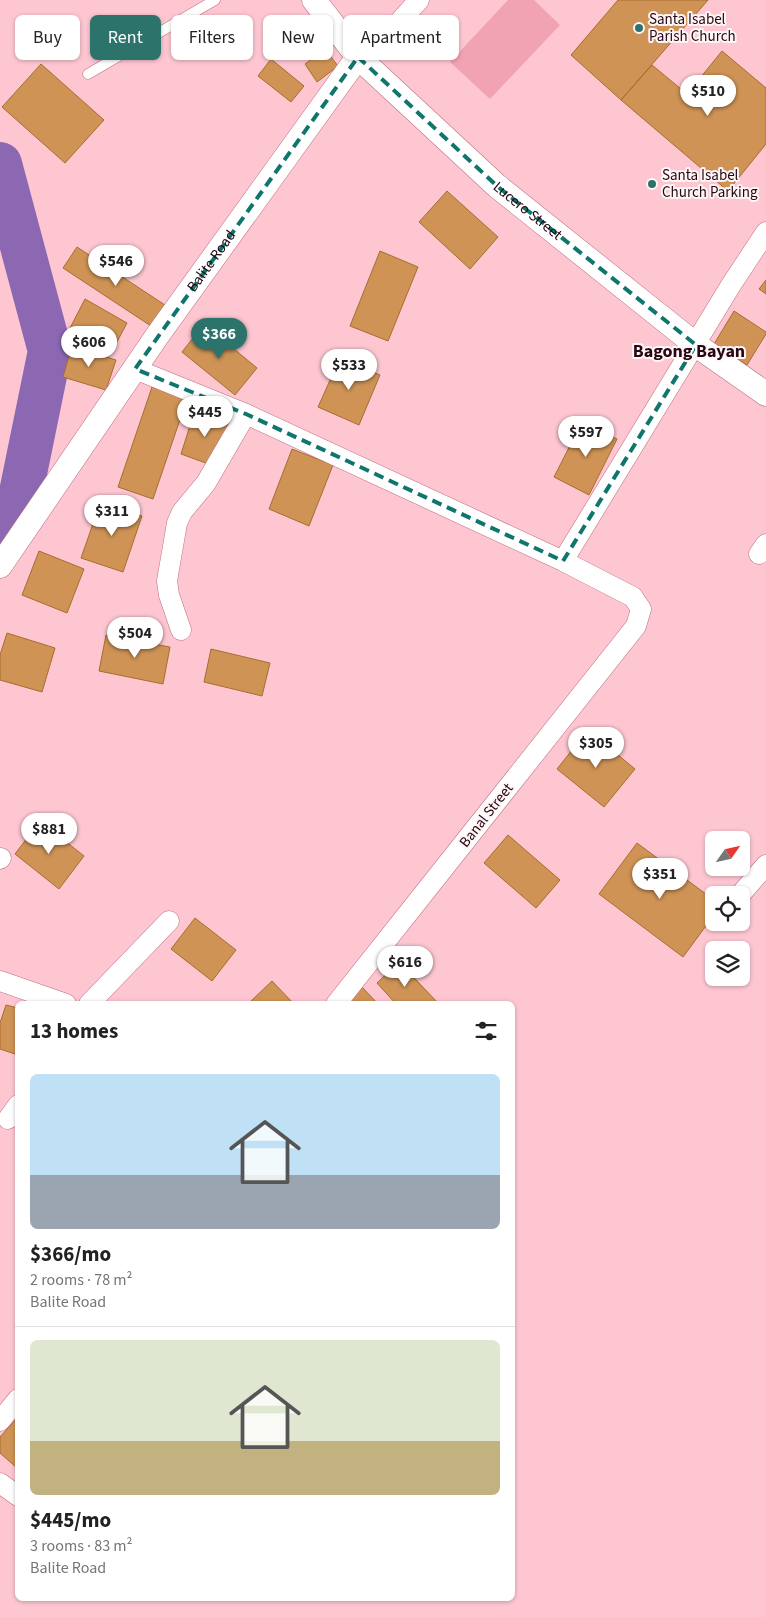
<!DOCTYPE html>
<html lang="en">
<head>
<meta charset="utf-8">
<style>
  :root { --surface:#fff; --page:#f6f6f6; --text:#222; --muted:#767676; --line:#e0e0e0; --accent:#2c736b }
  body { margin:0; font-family:"Source Sans 3",sans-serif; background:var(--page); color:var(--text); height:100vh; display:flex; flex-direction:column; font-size:19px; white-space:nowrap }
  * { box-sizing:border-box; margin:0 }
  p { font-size:16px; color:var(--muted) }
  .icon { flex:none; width:28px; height:28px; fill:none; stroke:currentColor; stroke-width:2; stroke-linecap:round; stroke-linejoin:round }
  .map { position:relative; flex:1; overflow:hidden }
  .side { position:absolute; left:15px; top:1001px; width:500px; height:600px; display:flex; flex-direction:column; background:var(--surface); border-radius:8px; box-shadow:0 1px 4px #0004 }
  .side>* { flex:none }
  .guide { position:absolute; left:15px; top:15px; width:500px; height:45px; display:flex; gap:10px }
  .needle { width:32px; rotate:56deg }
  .tools { position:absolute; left:705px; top:831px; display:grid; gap:10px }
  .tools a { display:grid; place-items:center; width:45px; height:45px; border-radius:8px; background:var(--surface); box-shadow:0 1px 4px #0004; font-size:25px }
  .price { position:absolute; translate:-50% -42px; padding:0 11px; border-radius:18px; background:#fff; color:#222; font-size:16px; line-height:32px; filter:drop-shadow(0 1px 2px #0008) }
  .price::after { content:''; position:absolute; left:50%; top:30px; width:15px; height:11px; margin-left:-8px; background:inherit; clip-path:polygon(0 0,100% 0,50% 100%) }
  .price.selected { background:var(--accent); color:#fff }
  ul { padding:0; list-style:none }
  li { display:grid; align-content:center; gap:10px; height:265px; padding:0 15px }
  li+li { border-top:1px solid var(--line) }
  li span { display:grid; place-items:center; height:155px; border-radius:8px; color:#555 }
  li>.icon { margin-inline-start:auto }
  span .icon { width:90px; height:90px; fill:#fffc; stroke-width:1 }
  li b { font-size:21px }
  h2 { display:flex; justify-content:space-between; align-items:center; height:60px; padding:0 15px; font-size:21px }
  .chip { padding:0 18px; border-radius:8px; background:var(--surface); box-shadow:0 1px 4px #0004; font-size:18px; line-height:45px }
  .chip.selected { background:var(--accent); color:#fff }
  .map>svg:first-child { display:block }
  .green { fill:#f1a2b3 }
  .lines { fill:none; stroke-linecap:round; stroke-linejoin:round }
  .river { stroke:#8c68b3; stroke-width:44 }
  .building { fill:#cf9355; stroke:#a76d2e }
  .service-casing { stroke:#bf6d81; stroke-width:11 }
  .minor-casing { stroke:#bf6d81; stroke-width:21 }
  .tertiary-casing { stroke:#bf6d81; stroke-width:25 }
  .service { stroke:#fff; stroke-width:10 }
  .minor { stroke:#fff; stroke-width:20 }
  .tertiary { stroke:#fff; stroke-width:24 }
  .marked { fill:none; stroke:#0f766e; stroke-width:4; stroke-dasharray:10 6; stroke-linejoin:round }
  .poi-dot { fill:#2c736b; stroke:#fef5f6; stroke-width:2 }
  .labels { text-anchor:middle; stroke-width:4; stroke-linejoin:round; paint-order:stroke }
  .poi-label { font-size:15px; fill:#270711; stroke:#fef5f6; text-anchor:start }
  .street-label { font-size:15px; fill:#270711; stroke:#fef5f6 }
  .quarter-label { font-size:18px; font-weight:bold; fill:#270711; stroke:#fef5f6 }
</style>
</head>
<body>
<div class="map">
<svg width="766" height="1617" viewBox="0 0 766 1617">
  <rect width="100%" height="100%" fill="#fdc6d1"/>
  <path class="green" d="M 508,0 L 534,0 L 560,25 L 490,99 L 450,62 Z"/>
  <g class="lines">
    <path class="river" d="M 0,164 L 50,351 L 15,522 L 0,545"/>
  </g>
  <path class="building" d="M 618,0 L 708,0 L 621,100 L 571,55 Z
    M 325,49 L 338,66 L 317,82 L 305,64 Z
    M 722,51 L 766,88 L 766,144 L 728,191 L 621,100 L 652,65 L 687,94 Z
    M 271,59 L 304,86 L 291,102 L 258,76 Z
    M 41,64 L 104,120 L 65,163 L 2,107 Z
    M 447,191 L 498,237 L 470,269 L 419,222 Z
    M 77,247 L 168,307 L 154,328 L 63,268 Z
    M 380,251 L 418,267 L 388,341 L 350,326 Z
    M 766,280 L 766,294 L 759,289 Z
    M 85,299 L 127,323 L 111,353 L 69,330 Z
    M 734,311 L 766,332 L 766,334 L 747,365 L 714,344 Z
    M 204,324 L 257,368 L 235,395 L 182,352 Z
    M 72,346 L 116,360 L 106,390 L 63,377 Z
    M 340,358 L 380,375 L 359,425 L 318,407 Z
    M 152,387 L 187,399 L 153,499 L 118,487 Z
    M 195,410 L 229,420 L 214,466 L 181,454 Z
    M 582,422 L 617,439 L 589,495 L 554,477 Z
    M 292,449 L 333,465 L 309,526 L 269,509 Z
    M 101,501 L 142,516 L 123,572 L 81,558 Z
    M 39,551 L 84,569 L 67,613 L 22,595 Z
    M 7,633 L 55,648 L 42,692 L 0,680 L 0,655 Z
    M 106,635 L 170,647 L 163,684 L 99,671 Z
    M 211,649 L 270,663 L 262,696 L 204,682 Z
    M 588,730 L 635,769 L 604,807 L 557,769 Z
    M 40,821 L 84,856 L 59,889 L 15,854 Z
    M 508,835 L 560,880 L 536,908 L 484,863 Z
    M 637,843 L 714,900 L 714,915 L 683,957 L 599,894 Z
    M 195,918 L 236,950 L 212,981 L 171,949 Z
    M 399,962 L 439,1004 L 396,1004 L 377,983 Z
    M 272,981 L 294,1004 L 252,1004 L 250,1002 Z
    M 361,986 L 378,1004 L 346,1004 Z
    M 6,1005 L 18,1008 L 18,1055 L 0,1049 L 0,1023 Z
    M 18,1417 L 18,1467 L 17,1468 L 0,1453 L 0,1437 Z"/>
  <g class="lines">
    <g class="service-casing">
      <path id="service" d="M 88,74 L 215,0"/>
    </g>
    <g class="minor-casing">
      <path id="minor" d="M 358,57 L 374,50 L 419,0
        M 135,369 L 246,414 L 563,561 L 633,597 L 641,609 L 636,626 L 336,1004
        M 759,554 L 766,544
        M 563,561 L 731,285 L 766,232
        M 181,630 L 169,595 L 167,581 L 177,523 L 182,512 L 206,483 L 246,414
        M 0,859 L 1,858
        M 740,895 L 766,865
        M 0,981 L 66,1004
        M 89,1004 L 169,921
        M 8,1119 L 18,1105
        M 0,1421 L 18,1399
        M 0,1483 L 18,1496"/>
    </g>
    <g class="tertiary-casing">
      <g id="tertiary">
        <path id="s1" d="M 314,0 L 358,57 L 497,186 L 696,345 L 766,394"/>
        <path id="s2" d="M 0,566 L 157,336 L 358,57"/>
      </g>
    </g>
    <use href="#service" class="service"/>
    <use href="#minor" class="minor"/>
    <use href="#tertiary" class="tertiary"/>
  </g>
  <path class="marked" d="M 358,57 L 497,186 L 696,345 L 563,561 L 246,414 L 135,369 Z"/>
  <g class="poi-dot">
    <circle cx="639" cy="28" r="5"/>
    <circle cx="652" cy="184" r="5"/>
  </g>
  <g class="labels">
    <g class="poi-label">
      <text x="649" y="24">Santa Isabel<tspan x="649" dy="17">Parish Church</tspan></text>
      <text x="662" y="180">Santa Isabel<tspan x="662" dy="17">Church Parking</tspan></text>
    </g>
    <g class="street-label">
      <text dy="5" stroke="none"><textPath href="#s1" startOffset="301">Lucero Street</textPath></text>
      <text dy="5" stroke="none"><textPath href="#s2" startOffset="371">Balite Road</textPath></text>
      <text transform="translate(486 815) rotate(-52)" y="5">Banal Street</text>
    </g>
    <g class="quarter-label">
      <text x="689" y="357">Bagong Bayan</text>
    </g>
  </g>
</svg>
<div class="tools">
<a><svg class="needle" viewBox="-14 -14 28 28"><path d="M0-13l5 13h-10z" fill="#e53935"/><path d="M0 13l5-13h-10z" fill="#767676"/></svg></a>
<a><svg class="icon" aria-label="locate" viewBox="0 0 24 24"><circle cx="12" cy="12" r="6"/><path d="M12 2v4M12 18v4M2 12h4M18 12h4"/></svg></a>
<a><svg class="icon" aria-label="layers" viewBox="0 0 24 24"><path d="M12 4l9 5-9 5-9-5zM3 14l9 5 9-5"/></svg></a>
</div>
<b class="price" style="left:708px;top:117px">$510</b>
<b class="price" style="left:116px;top:287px">$546</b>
<b class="price selected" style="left:219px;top:360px">$366</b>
<b class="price" style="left:89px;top:368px">$606</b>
<b class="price" style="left:349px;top:391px">$533</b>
<b class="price" style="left:205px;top:438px">$445</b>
<b class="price" style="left:586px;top:458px">$597</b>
<b class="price" style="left:112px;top:537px">$311</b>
<b class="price" style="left:135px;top:659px">$504</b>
<b class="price" style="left:596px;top:769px">$305</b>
<b class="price" style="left:49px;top:855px">$881</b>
<b class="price" style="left:660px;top:900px">$351</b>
<b class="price" style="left:405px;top:988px">$616</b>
<div class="guide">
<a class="chip">Buy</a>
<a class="chip selected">Rent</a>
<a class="chip">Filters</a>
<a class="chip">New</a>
<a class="chip">Apartment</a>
</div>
<section class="side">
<h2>13 homes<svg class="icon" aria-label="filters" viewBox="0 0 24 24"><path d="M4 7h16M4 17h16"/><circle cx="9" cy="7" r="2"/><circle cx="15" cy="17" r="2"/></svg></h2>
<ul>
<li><span style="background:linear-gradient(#bfe0f5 65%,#9aa5b1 0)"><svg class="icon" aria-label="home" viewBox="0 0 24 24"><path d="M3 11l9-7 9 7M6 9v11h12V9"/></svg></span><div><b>$366/mo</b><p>2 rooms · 78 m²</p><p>Balite Road</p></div></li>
<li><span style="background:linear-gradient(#dfe7d0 65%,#c2b280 0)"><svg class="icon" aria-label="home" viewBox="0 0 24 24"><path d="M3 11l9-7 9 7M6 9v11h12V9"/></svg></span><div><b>$445/mo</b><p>3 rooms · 83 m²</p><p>Balite Road</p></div></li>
</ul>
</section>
</div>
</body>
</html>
